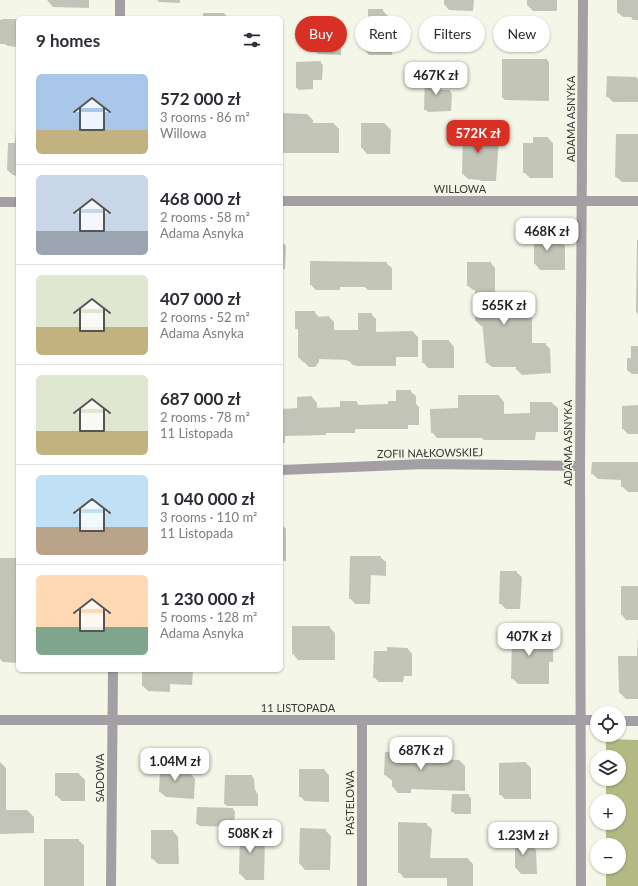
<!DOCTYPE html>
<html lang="en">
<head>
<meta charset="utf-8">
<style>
  :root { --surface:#fff; --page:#f7f7f7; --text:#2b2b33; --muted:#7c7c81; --line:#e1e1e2; --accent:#d93025 }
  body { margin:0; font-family:Lato,sans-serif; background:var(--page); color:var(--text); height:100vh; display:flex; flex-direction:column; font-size:15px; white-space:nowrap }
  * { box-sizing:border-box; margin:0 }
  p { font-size:13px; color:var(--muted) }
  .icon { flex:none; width:22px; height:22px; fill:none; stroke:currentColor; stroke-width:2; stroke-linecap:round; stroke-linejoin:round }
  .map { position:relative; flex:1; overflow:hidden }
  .details { position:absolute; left:16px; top:16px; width:267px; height:656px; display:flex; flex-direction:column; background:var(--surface); border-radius:6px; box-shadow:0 1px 3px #0004 }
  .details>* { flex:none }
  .top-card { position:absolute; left:295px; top:16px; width:283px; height:36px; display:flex; gap:8px }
  .tools { position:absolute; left:590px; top:706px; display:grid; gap:8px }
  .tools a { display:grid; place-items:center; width:36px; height:36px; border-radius:50%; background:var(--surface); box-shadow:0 1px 3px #0004; font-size:20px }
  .price { position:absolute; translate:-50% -34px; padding:0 9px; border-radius:8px; background:#fff; color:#222; font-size:13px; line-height:26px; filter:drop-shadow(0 1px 2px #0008) }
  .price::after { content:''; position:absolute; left:50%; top:24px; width:12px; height:9px; margin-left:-6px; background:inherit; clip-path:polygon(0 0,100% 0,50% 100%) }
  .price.on { background:var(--accent); color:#fff }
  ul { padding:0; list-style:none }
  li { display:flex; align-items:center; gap:12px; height:100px; padding:0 20px }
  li+li { border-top:1px solid var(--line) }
  li span { display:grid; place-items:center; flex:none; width:112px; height:80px; border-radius:6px; color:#555 }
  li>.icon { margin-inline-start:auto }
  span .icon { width:48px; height:48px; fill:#fffc; stroke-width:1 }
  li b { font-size:17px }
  h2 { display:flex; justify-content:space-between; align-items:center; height:48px; padding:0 20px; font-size:17px }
  .chip { padding:0 14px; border-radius:18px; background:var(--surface); box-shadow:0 1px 3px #0004; font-size:14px; line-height:36px }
  .chip.on { background:var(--accent); color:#fff }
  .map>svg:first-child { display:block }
  .forest { fill:#b2b982 }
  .shadow { fill:#0003 }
  .building { fill:#c3c5b7 }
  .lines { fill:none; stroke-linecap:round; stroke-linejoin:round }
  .street { stroke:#a39fa4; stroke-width:10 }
  .labels { text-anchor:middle; stroke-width:3; stroke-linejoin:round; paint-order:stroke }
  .street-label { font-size:11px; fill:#383934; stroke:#f4f6e8 }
</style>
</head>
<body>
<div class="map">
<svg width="638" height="886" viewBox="0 0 638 886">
  <rect width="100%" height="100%" fill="#f4f6e8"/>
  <path class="forest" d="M 606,739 L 638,740 L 638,886 L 606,886 L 606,867 L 619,867 L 619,845 L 606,845 L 606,823 L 619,823 L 619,801 L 606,801 L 606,779 L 619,779 L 619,757 L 606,757 Z"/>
  <path class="shadow" d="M 47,0 L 89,0 L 89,8 L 53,7 Z
    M 157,0 L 180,0 L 180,3 L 159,2 Z
    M 444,0 L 474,0 L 473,11 L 449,10 L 444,4 Z
    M 527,0 L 557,0 L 557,11 L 533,11 L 527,5 Z
    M 617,0 L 638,0 L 638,20 L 633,20 L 631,17 L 623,17 L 617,12 Z
    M 382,10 L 388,16 L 388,27 L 392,31 L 392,55 L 369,55 L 364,49 L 369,26 Z
    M 203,13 L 224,13 L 228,18 L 203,18 Z
    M 331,18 L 337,24 L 337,27 L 341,31 L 341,55 L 318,54 L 312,49 L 318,25 Z
    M 0,20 L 16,20 L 18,21 L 18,47 L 8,46 L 5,44 L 0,44 Z
    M 547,60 L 549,62 L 549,101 L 505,100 L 503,98 Z
    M 320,62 L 323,65 L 322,80 L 313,80 L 313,89 L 299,90 L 297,88 Z
    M 608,77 L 636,77 L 638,79 L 638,102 L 613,102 L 607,96 Z
    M 439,80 L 441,82 L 441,91 L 450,91 L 452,94 L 451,111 L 428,112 L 425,109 Z
    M 281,113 L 307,114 L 313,120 L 313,124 L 334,124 L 339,129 L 339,153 L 281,153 Z
    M 362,124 L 385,124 L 391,130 L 390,154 L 367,154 L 362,148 Z
    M 16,132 L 18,132 L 18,176 L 13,175 L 7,170 L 8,143 L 15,143 Z
    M 493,134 L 499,139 L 496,181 L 481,181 L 480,180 L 468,179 L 463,174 Z
    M 638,135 L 638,182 L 622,182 L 616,177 Z
    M 548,138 L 553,143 L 553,178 L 530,178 L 524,172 Z
    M 560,240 L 565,246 L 565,270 L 540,270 L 535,264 Z
    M 637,240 L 638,240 L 638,314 L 636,312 Z
    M 281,241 L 286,246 L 285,269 L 281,269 Z
    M 386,263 L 392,268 L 392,290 L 368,290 L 365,287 L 340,287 L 340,290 L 316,290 L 311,285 Z
    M 491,263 L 495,268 L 495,308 L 527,308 L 532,313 L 532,344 L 545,344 L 550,349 L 551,373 L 522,375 L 517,370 L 517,367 L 492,367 L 487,363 L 483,326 L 481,326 L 476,321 L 476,290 L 473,290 L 468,286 Z
    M 314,312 L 319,317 L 329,317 L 334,322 L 334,331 L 359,331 L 371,314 L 376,319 L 376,333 L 413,332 L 418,337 L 418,357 L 396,357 L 396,366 L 358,366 L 353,365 L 348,360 L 319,359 L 319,362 L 315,367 L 309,367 L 299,357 L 299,331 L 296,328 Z
    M 449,341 L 454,347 L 454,368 L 428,368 L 423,362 Z
    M 631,346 L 638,346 L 638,374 L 632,374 L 627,370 L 627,358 L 631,358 Z
    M 410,391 L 416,396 L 416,404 L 419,407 L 419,425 L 408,425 L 408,429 L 355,429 L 355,433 L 326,433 L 326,435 L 285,436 L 285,443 L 281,443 L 281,409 L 298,408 L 312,397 L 317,403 L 317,408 L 341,408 L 356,402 L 360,406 L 389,405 L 398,402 Z
    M 499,396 L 504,402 L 504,415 L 531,414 L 531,403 L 552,403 L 558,408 L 558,432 L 536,432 L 535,440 L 484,440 L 482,438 L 437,438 L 432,432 L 459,409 Z
    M 638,406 L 638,434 L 628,434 L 623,429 Z
    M 638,463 L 638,492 L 628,492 L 622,486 L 622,480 L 598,479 L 592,473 Z
    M 281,524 L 286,529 L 286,561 L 281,561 Z
    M 351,557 L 380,557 L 386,562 L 386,576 L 371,575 L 370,604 L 355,604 L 350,598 Z
    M 0,559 L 18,559 L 18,663 L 3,662 L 0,659 Z
    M 516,572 L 522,577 L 520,609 L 506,609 L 500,603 Z
    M 638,587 L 638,620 L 626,620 L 622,615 Z
    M 329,627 L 335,633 L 335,660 L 298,660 L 293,654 Z
    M 638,633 L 638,699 L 626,699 L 620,693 L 637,657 Z
    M 547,641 L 553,647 L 553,662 L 549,662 L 549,684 L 518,684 L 512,678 Z
    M 408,649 L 412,654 L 412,676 L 404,676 L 403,682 L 379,682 L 374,677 L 388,652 Z
    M 148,670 L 193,670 L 192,685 L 170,684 L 170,692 L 148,691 L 143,686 Z
    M 417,755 L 422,760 L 460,761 L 465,766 L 465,791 L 411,789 L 411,793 L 398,793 L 393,787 L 393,780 L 391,780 L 385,775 Z
    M 0,762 L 6,768 L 6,810 L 27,810 L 34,817 L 34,833 L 0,834 Z
    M 526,763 L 531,768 L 531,799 L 505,799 L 500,794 Z
    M 324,770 L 329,775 L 329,802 L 305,801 L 300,796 Z
    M 190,773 L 195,779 L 194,799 L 166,797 L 160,792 Z
    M 79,774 L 85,780 L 85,801 L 62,801 L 56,795 Z
    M 252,776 L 254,779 L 255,791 L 258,794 L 258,806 L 227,806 L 225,804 Z
    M 468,795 L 471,798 L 471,814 L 455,814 L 452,811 Z
    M 232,809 L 235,811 L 234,827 L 200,826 L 197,824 Z
    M 426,824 L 432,829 L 430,859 L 468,859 L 473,864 L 473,886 L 448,886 L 448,878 L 404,878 L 399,872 Z
    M 325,830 L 331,836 L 330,870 L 305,870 L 300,864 Z
    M 173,831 L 178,837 L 179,864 L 158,864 L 152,858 Z
    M 260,834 L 265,840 L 264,880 L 246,880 L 240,874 Z
    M 78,840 L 84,845 L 84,886 L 45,886 Z
    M 531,844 L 536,850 L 537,874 L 521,874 L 516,868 Z"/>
  <path class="building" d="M 368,9 L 383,9 L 383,25 L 387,25 L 387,50 L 363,50 L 363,24 L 368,25 Z
    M 318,16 L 332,17 L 332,24 L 336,24 L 336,50 L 311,49 L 312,24 L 317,24 Z
    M 2,19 L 17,19 L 18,42 L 2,42 Z
    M 502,59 L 547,59 L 547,99 L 502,98 Z
    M 321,61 L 320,78 L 311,78 L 311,87 L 296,88 L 296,62 Z
    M 607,76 L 636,77 L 636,96 L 606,97 Z
    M 425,78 L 439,79 L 439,90 L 450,90 L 449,109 L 424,110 Z
    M 308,121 L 308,123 L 334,123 L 334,148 L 281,148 L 281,122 Z
    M 361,123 L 385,123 L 385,148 L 361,148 Z
    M 463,132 L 494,133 L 491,176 L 475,176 L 475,175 L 462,174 Z
    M 616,134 L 638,134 L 638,177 L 615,177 Z
    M 533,137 L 548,137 L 548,172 L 523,173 L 523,143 L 533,143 Z
    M 534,239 L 560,239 L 560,265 L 534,264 Z
    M 310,261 L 387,262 L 387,285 L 362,285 L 362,282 L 335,282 L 335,285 L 310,285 Z
    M 467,262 L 491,262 L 491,307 L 528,307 L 528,343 L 546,343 L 547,369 L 516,370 L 516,363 L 486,363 L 482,321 L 475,321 L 475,286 L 467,286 Z
    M 295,311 L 315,311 L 315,317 L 329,316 L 329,330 L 358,330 L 358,313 L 372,313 L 372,332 L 413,331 L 413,353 L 391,353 L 391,361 L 352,362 L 352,361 L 347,361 L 347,355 L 315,355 L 315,357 L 310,362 L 303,362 L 298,357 L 298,329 L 295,329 Z
    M 422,340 L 449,340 L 449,363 L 422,363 Z
    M 396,390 L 411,390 L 411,400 L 414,400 L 414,420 L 403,420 L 403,423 L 350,424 L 350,428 L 328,427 L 320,428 L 320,430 L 297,430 L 297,397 L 312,396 L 312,408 L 340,407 L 340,401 L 357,401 L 357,405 L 388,404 L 388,401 L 396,401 Z
    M 458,395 L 499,395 L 499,414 L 530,413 L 530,402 L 552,402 L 552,426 L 530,427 L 530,435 L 478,435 L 478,433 L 431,433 L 430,409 L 458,408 Z
    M 638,405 L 638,429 L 622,429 L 622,406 Z
    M 592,462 L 638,462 L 638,487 L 621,487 L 621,475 L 591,474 Z
    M 350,556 L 381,556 L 381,570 L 366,570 L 365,599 L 349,599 Z
    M 0,558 L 16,558 L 15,614 L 18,614 L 18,657 L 0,656 Z
    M 500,571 L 517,571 L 515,604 L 499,604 Z
    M 621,586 L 638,586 L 638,615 L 621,615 Z
    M 292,626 L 330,626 L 329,655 L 292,654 Z
    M 519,636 L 541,636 L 548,641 L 548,657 L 544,657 L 544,679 L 511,679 L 512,640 Z
    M 387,647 L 408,648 L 408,672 L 399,671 L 399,678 L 373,678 L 374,651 L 387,651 Z
    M 618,656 L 638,656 L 638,693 L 619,693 Z
    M 150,670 L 164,670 L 164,687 L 142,686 L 142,671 Z
    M 385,752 L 417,754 L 417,759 L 460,760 L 460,786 L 406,784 L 406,788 L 392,787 L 392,775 L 384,775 Z
    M 526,762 L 527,795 L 499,795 L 499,763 Z
    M 299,769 L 325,769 L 324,797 L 299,797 Z
    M 160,771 L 190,772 L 189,794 L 159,792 Z
    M 55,773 L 79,773 L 79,796 L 55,796 Z
    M 225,775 L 252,775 L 253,790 L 256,790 L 256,804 L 224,804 Z
    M 452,794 L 469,794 L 469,812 L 451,812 Z
    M 197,807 L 233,808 L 232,825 L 196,824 Z
    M 398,822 L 427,823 L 425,858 L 468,858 L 468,886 L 447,886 L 447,873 L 398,873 Z
    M 300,828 L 326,829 L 324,865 L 299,864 Z
    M 151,830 L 173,830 L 173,859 L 151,859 Z
    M 240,833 L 260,833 L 259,875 L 239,874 Z
    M 44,839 L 79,839 L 79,886 L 44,886 Z
    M 515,843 L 531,843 L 532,869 L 515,868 Z"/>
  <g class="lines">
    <path class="street" d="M 120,18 L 120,0
      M 281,201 L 638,201
      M 0,202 L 18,202
      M 281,470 L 424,464 L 580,466
      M 0,720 L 597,720
      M 619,721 L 638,721
      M 111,886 L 113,670
      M 362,886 L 362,720
      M 581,886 L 580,466 L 583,0"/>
  </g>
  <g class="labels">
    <g class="street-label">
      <text transform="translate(571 119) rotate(-90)" y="4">ADAMA ASNYKA</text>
      <text x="460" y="193">WILLOWA</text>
      <text transform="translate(568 443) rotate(-90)" y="4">ADAMA ASNYKA</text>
      <text transform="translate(430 453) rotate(-1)" y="4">ZOFII NAŁKOWSKIEJ</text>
      <text x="298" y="712">11 LISTOPADA</text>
      <text transform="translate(100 778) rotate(-90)" y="4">SADOWA</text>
      <text transform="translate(350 803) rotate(-90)" y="4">PASTELOWA</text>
    </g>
  </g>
</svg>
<div class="tools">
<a><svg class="icon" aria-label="locate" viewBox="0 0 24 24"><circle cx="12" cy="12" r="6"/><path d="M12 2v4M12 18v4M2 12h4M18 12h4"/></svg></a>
<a><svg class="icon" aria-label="layers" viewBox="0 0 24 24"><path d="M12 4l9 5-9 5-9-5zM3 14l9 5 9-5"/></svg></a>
<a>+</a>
<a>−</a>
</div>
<b class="price" style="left:436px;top:96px">467K zł</b>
<b class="price on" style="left:478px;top:154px">572K zł</b>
<b class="price" style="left:547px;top:252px">468K zł</b>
<b class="price" style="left:504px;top:326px">565K zł</b>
<b class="price" style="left:529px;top:657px">407K zł</b>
<b class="price" style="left:421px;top:771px">687K zł</b>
<b class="price" style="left:175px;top:782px">1.04M zł</b>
<b class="price" style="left:250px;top:854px">508K zł</b>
<b class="price" style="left:523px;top:856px">1.23M zł</b>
<div class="top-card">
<a class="chip on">Buy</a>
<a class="chip">Rent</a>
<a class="chip">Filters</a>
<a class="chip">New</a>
</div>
<section class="details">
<h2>9 homes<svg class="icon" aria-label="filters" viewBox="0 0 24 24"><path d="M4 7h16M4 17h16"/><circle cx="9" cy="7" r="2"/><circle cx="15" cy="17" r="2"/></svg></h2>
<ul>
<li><span style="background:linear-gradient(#a9c7e8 70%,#c2b280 0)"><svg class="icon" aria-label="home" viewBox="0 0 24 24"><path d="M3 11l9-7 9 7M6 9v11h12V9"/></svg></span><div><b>572 000 zł</b><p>3 rooms · 86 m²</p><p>Willowa</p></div></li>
<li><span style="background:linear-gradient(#c9d6e8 70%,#9aa5b1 0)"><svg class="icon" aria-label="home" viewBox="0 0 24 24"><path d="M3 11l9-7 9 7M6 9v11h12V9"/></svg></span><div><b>468 000 zł</b><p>2 rooms · 58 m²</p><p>Adama Asnyka</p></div></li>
<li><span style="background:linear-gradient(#dfe7d0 65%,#c2b280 0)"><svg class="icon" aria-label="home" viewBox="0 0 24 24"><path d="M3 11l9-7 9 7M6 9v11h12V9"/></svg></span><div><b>407 000 zł</b><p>2 rooms · 52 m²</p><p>Adama Asnyka</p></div></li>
<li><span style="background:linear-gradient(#dfe7d0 70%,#c2b280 0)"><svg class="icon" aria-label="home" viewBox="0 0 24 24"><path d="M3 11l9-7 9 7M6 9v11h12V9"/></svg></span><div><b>687 000 zł</b><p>2 rooms · 78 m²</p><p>11 Listopada</p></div></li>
<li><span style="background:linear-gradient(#bfe0f5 65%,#b9a48a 0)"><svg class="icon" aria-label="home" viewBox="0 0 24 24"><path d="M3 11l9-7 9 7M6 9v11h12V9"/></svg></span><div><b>1 040 000 zł</b><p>3 rooms · 110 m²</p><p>11 Listopada</p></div></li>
<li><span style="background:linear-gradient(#ffd9b3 65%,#7fa58c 0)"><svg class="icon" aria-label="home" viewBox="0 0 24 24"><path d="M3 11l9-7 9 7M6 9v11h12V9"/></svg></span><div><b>1 230 000 zł</b><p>5 rooms · 128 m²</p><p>Adama Asnyka</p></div></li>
</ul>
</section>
</div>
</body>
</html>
